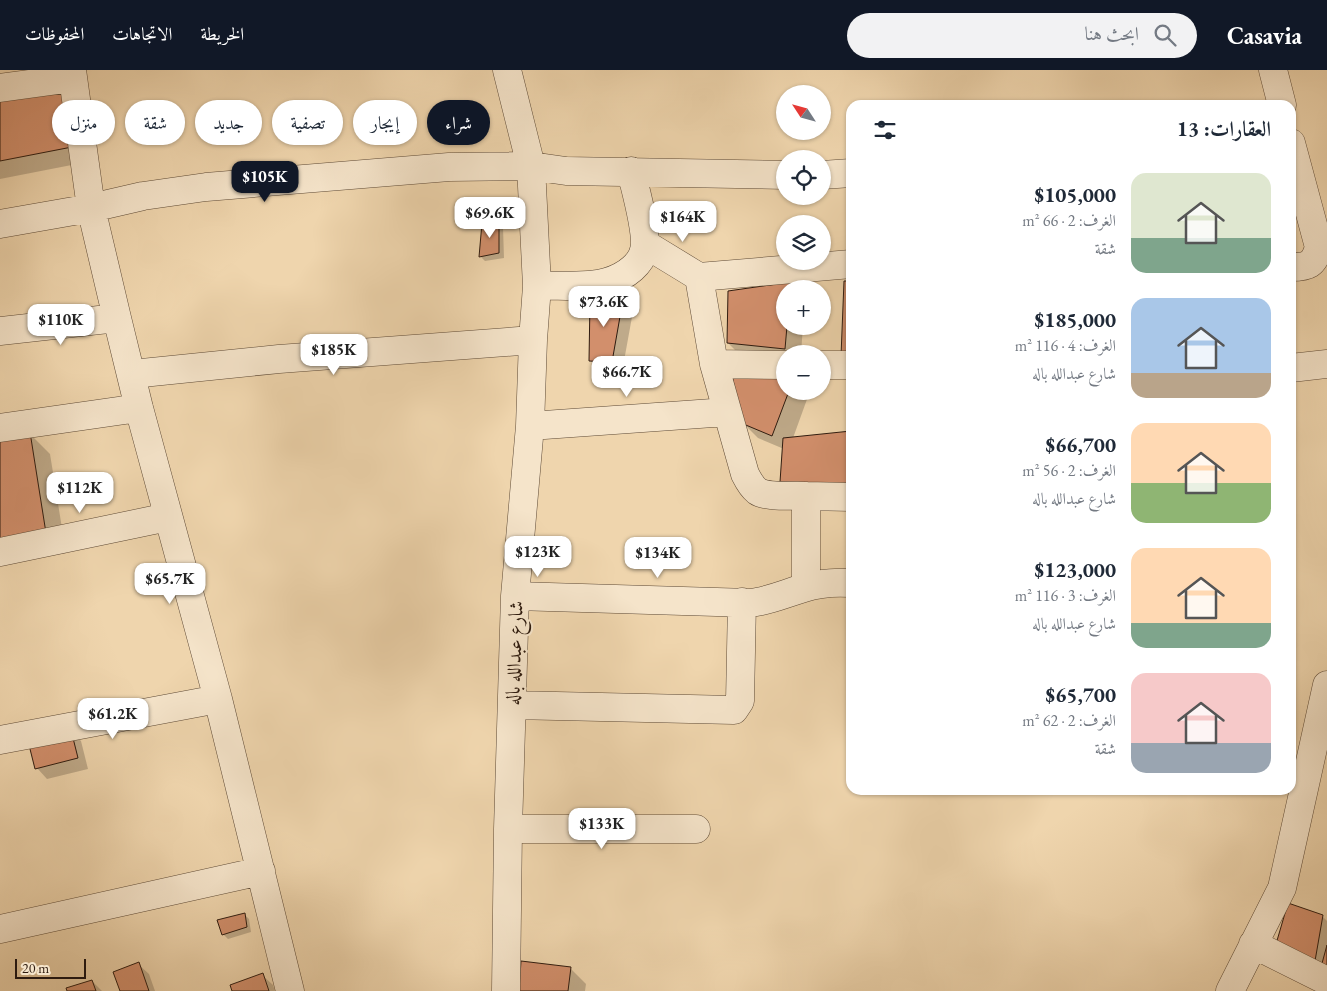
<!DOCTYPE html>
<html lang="ar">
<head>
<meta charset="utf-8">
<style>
  :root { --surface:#fff; --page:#f2f2f3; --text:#1f2937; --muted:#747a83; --accent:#111827 }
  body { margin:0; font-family:"EB Garamond",Amiri,serif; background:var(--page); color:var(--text); direction:rtl; height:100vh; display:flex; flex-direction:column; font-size:19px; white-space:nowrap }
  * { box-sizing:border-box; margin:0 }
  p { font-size:16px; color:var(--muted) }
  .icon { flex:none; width:28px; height:28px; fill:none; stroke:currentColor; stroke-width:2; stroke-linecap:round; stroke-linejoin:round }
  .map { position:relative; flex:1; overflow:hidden; direction:ltr }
  .sheet { position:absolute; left:846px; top:30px; width:450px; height:695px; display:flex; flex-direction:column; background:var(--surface); border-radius:15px; box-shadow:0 1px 4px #0004; direction:rtl }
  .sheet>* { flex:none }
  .top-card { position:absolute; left:15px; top:30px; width:475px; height:45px; direction:rtl; display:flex; gap:10px }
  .needle { width:32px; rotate:306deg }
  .tools { position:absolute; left:776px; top:15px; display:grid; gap:10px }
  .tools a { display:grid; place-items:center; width:55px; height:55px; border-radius:50%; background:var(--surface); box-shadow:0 1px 4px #0004; font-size:25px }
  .scale { position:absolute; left:15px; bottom:12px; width:71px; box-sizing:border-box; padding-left:5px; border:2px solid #2e1b0f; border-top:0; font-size:14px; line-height:18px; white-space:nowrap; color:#2e1b0f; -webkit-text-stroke:4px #f5e4ca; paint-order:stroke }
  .price { position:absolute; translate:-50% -42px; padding:0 11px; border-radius:10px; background:#fff; color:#222; font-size:16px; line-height:32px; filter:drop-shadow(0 1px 2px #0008) }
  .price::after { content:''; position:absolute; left:50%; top:30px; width:15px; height:11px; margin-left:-8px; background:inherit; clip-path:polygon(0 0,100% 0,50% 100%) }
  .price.active { background:var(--accent); color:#fff }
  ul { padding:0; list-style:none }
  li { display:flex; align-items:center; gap:15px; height:125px; padding:0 25px }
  li span { display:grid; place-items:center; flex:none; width:140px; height:100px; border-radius:15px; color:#555 }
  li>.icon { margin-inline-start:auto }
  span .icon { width:60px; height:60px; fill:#fffc; stroke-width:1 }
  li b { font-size:21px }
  h2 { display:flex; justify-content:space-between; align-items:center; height:60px; padding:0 25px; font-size:21px }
  .pill { padding:0 18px; border-radius:22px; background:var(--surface); box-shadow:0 1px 4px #0004; font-size:18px; line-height:45px }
  .pill.active { background:var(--accent); color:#fff }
  header { display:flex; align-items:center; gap:30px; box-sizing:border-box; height:70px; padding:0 25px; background:var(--accent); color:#fff }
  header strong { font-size:24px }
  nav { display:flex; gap:28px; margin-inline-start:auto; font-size:18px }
  .search { width:350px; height:45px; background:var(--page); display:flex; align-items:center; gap:12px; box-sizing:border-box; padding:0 18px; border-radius:28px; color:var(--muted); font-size:19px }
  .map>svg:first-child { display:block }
  .shadow { fill:#0003 }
  .building { fill:#d28f6c; stroke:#2e1b0f }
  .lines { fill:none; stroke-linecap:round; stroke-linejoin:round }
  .minor-casing { stroke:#5e4a36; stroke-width:29 }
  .minor { stroke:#f5e4ca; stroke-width:28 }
  .labels { text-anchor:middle; stroke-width:4; stroke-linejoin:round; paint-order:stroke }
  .street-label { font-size:20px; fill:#2e1b0f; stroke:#f5e4ca }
</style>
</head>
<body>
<header>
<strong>Casavia</strong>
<div class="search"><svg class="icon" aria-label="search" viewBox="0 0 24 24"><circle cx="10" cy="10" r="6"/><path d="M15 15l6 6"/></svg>ابحث هنا</div>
<nav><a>الخريطة</a><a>الاتجاهات</a><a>المحفوظات</a></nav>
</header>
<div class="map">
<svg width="1327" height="921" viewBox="0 0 1327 921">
  <rect width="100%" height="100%" fill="#efd5ad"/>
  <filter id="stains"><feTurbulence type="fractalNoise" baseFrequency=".004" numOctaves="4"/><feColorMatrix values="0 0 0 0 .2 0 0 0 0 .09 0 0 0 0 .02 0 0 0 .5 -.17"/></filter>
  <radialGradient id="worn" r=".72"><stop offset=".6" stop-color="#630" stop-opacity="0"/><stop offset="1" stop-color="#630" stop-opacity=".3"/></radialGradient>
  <path class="shadow" d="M 0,29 L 78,34 L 87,92 L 0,109 Z
    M 498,152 L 503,157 L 504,188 L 485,191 L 480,186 Z
    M 851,212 L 851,294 L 845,213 Z
    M 790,213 L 796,219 L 785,219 L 785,256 L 803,256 L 801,284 L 785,284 L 744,289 L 728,273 Z
    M 623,225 L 634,236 L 622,302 L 601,301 L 591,291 Z
    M 785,321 L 810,321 L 793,368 L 851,362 L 851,433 L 784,379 L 758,368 L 742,352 Z
    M 29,363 L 50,384 L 66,483 L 0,494 Z
    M 71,661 L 81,671 L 88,699 L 47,709 L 37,698 Z
    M 244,844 L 249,849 L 251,862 L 228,869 L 223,864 Z
    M 1323,847 L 1327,851 L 1327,902 L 1288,885 Z
    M 138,894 L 149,904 L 155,921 L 121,921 Z
    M 570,898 L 586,914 L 585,921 L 520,921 Z
    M 262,905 L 273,915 L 275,921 L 234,921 Z
    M 92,911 L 102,921 L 68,921 Z"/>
  <path class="building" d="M 63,17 L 72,77 L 0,91 L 0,28 Z
    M 499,151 L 499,183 L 479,187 L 482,153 Z
    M 844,211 L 851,211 L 851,286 L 841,286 Z
    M 791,212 L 790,219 L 785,219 L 785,256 L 787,256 L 785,279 L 727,273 L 728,221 Z
    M 624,224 L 612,292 L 589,291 L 590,231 Z
    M 785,304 L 785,321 L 789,321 L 772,366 L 741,353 L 732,305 Z
    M 851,361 L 851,414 L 780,412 L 783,368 Z
    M 30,362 L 46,463 L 0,471 L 0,367 Z
    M 71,660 L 78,688 L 35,699 L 28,671 Z
    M 1288,833 L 1323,845 L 1315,891 L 1276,874 Z
    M 245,843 L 247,857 L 222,865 L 217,850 Z
    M 1327,875 L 1327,899 L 1321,897 Z
    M 521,891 L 571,897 L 568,921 L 519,921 Z
    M 139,892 L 149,921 L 120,921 L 113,902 Z
    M 263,903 L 269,921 L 232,921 L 230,915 Z
    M 92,910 L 96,921 L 67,921 L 66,918 Z"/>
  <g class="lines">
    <g class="minor-casing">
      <path id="minor" d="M 72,0 L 91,138 L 117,248 L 139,338 L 218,629 L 290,921
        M 507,0 L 531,96 L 566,101 L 785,105
        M 1273,0 L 1282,35
        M 0,18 L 73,8
        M 1291,73 L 1319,177 C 1314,195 1308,197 1291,197
        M 822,105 L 851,103
        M 0,154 L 91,138 L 143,126 L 206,117 L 449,97 L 531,96 L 537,216 L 533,270 L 530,356 L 515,526 L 508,759 L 506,921
        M 645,174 L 699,207 L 851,194
        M 699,207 L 714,294 L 745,404 C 748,410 752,417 757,421 C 767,428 794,425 806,426 L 806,517
        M 537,216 C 558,215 587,218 607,212 C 624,207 645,194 645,173 C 645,153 636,122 631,101
        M 0,261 L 117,248
        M 714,294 L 785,295
        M 822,295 L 851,295
        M 1291,298 L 1327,294
        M 132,304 L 279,289 L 533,270
        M 530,356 L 727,342
        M 0,358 L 139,338
        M 806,426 L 851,427
        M 0,482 L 168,447
        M 515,526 L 750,533 C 769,531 786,523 804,518 C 819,513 836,512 851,513
        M 512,635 L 734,640 L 740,631 L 742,532
        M 0,670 L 218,629
        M 508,759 L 696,759
        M 0,859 L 261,801
        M 1253,874 L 1327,911
        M 1230,921 L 1282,818 L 1327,615"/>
    </g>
    <use href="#minor" class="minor"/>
  </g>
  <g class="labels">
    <g class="street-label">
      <text transform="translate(514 583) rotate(-88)" y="7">شارع عبدالله باله</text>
    </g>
  </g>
  <rect width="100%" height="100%" filter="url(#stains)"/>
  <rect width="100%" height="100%" fill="url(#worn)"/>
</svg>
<div class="tools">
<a><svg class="needle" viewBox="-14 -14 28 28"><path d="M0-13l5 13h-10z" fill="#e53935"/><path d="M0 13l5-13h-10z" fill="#747a83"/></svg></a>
<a><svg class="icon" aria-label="locate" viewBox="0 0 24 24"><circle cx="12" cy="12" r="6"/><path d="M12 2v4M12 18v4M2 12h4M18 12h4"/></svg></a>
<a><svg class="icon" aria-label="layers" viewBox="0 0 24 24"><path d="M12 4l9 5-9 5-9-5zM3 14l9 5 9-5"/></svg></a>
<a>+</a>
<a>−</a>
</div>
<div class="scale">20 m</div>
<b class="price active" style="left:265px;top:133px">$105K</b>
<b class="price" style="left:490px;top:169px">$69.6K</b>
<b class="price" style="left:683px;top:173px">$164K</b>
<b class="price" style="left:604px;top:258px">$73.6K</b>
<b class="price" style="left:61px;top:276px">$110K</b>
<b class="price" style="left:334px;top:306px">$185K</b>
<b class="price" style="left:627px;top:328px">$66.7K</b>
<b class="price" style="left:80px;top:444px">$112K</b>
<b class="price" style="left:538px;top:508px">$123K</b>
<b class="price" style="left:658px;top:509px">$134K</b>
<b class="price" style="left:170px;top:535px">$65.7K</b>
<b class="price" style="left:113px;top:670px">$61.2K</b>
<b class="price" style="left:602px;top:780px">$133K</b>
<div class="top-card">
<a class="pill active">شراء</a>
<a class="pill">إيجار</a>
<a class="pill">تصفية</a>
<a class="pill">جديد</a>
<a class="pill">شقة</a>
<a class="pill">منزل</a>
</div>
<section class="sheet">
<h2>العقارات: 13<svg class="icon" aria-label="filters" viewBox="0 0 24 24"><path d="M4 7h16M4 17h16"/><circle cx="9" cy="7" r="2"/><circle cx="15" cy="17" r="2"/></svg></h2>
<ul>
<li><span style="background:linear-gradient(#dfe7d0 65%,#7fa58c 0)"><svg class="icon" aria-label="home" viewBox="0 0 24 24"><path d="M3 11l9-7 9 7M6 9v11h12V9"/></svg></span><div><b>$105,000</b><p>الغرف: 2 · 66 m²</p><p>شقة</p></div></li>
<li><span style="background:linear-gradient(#a9c7e8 75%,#b9a48a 0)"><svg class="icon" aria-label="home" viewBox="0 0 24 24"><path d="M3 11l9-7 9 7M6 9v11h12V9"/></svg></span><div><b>$185,000</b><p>الغرف: 4 · 116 m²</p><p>شارع عبدالله باله</p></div></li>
<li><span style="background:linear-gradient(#ffd9b3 60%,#8fb573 0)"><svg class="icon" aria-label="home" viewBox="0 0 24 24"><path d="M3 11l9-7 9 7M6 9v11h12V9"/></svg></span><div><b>$66,700</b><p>الغرف: 2 · 56 m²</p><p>شارع عبدالله باله</p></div></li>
<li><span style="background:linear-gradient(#ffd9b3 75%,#7fa58c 0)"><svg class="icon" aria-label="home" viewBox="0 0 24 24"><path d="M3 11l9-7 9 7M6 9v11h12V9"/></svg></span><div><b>$123,000</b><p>الغرف: 3 · 116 m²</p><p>شارع عبدالله باله</p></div></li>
<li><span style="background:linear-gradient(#f6c9c9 70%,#9aa5b1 0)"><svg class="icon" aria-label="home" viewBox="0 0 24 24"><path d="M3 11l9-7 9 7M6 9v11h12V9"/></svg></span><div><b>$65,700</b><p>الغرف: 2 · 62 m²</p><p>شقة</p></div></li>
</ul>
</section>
</div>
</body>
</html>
